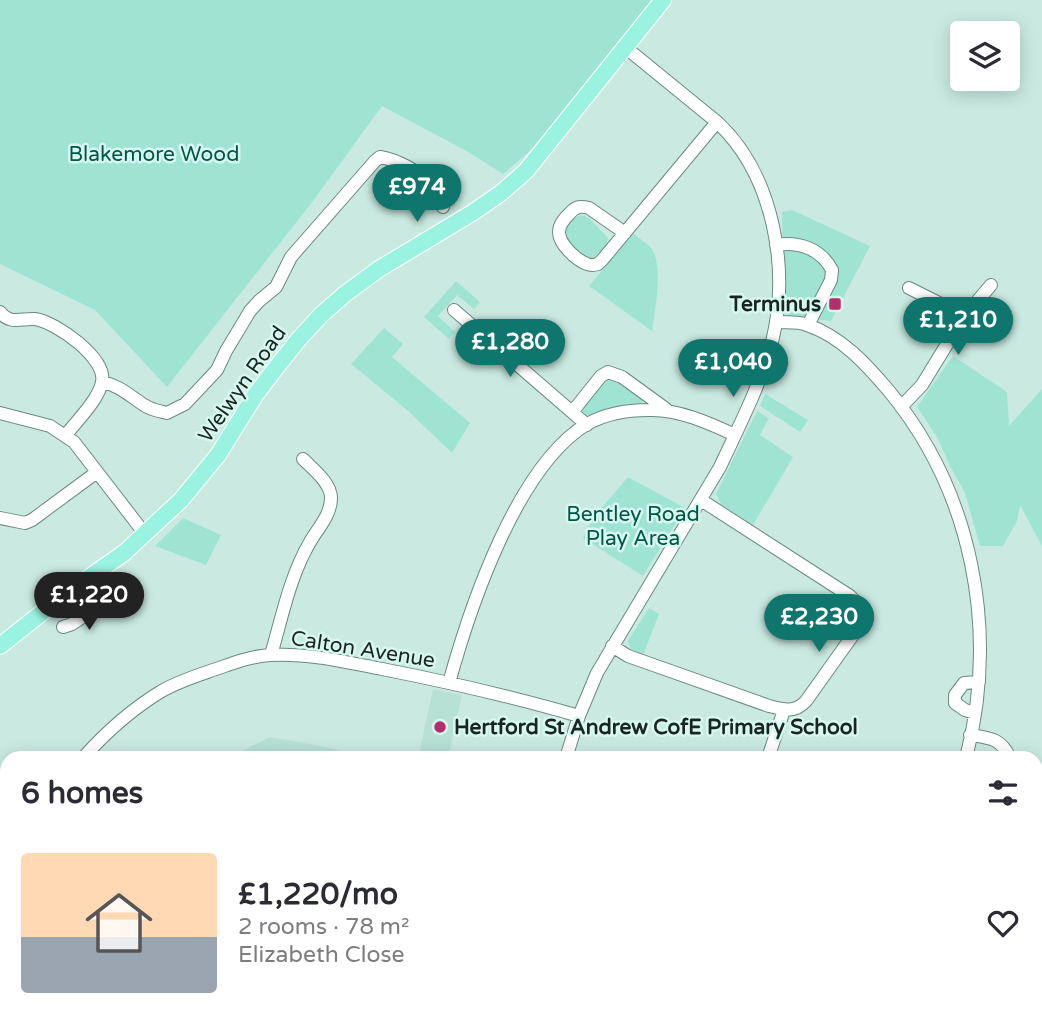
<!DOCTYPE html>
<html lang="en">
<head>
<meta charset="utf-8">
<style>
  :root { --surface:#fff; --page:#f7f7f7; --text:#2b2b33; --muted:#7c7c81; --line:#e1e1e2; --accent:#0f766e }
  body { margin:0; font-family:"Varela Round",sans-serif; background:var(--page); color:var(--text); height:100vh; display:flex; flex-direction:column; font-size:26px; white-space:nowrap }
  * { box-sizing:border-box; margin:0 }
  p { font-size:23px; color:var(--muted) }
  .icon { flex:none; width:38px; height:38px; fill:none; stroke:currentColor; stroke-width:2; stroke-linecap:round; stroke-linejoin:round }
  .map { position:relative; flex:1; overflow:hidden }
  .panel { position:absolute; left:0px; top:751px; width:1043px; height:275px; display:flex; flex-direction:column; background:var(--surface); border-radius:21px 21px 0 0; box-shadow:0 4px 18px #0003 }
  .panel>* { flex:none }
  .controls { position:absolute; left:950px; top:21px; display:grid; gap:14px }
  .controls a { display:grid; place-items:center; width:70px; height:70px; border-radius:7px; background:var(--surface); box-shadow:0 4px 18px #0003; font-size:35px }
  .price { position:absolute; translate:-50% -60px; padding:0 16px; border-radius:24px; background:var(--accent); color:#fff; font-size:23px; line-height:46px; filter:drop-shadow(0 2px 4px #0008) }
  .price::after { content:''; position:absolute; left:50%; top:42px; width:21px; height:16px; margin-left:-10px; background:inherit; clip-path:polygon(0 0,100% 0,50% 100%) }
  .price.current { background:#222; color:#fff }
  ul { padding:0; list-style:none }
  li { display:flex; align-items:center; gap:21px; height:175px; padding:0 21px }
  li+li { border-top:2px solid var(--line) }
  li span { display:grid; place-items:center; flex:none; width:196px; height:140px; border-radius:7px; color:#555 }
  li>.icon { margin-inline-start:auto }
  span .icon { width:84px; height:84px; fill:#fffc; stroke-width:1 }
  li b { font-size:30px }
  h2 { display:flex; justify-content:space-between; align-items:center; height:84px; padding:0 21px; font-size:30px }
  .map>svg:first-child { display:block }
  .built { fill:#b8e1d5 }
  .green { fill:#9fe4d3 }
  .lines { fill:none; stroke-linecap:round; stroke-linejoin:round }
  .minor-casing { stroke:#6b8981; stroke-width:14 }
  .major-casing { stroke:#fff; stroke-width:18 }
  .minor { stroke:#fff; stroke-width:12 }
  .major { stroke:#9af3e0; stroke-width:16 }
  .poi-dot { fill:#b52d6d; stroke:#d7f8ef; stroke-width:2.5 }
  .labels { text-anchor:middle; stroke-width:5; stroke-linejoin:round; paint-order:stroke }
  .park-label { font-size:21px; fill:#005749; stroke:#d7f8ef }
  .poi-label { font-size:21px; font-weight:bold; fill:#192522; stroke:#d7f8ef; text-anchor:end }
  .street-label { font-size:21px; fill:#192522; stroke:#d7f8ef }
</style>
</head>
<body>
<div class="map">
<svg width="1042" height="1024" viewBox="0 0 1042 1024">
  <rect width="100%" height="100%" fill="#caeae1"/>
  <path class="built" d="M 433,689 L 462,695 L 448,758 L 418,758 Z
    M 270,737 L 315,745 L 373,758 L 232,758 L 234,755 Z"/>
  <path class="green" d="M 0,0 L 652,0 L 544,139 L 503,174 L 470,153 L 382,106 L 313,201 L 167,387 L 95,310 L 0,264 Z
    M 792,210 L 870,246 L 831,321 L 787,316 L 784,309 L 782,212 Z
    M 581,215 L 589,218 L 608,238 L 606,245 L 592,259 L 586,257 L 566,241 C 564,229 569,218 581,215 Z
    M 633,233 C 638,238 646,242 651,248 C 664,264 655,311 652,331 L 589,286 Z
    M 456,281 L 480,302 L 474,309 L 457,295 L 438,316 L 455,332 L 449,339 L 424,317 Z
    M 384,328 L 403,344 L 392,357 L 470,423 L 452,453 L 406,409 L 351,364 Z
    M 953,356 L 1007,392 L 1009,426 L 1042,389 L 1042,546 L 1020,505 L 1017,521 L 1003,546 L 980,546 L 965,493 L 951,468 L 937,437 L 917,407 Z
    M 605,378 L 614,379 L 643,399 L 642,404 L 590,417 L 586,415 L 580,408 Z
    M 765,394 L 808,420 L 800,432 L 760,406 Z
    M 757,411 L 769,418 L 760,435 L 793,457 L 753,525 L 721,504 L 716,494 Z
    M 628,477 L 685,508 L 643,576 L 583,538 L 594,517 Z
    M 183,518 L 221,535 L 206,565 L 155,546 Z
    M 649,608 L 659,614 L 643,655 L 632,650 L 628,643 L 629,639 Z"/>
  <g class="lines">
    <g class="minor-casing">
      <path id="minor" d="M 625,233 L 589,208 C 581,206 576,206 570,213 C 565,218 559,224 559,232 C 559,244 576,260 587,264 C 592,266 593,265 598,264 L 603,259 L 717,122
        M 776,245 C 799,241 821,249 832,270 L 831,280 L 808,325
        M 909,288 L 939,303 L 963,318
        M 454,310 L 587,425
        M 0,312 C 10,325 21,318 35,319 C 56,322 107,358 102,382 C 99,399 76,422 65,436
        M 776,322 C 786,323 798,321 807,325 C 841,336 867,365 889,391 C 973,493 999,631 966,758
        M 103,382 C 120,386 130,396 144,405 C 151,410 159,411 167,413 L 185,404 L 217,370 L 226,351 L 250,311 L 259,301 L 276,287 L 291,257 L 375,161 L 380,157 C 397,160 417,170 429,183 C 434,191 438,199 443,207
        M 901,407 L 922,385 L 963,318 L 991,285
        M 573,411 L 601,376 L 608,372 L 622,377 L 666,409
        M 0,413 L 50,426 L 74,442 L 145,534
        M 0,518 L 25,523 L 32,520 L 97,472
        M 68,592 L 84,615
        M 63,627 L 72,624 L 100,605
        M 612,646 L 628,656 L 769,706 C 784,710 795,713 806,701 L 858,628 C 863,615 860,605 850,596 L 701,500
        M 271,655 C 282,617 290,576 310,542 C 318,528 331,515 331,498 C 331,483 313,469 303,459
        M 449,683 C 470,607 517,466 587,424 C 605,414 628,410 649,410 C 678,409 709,423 735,435
        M 975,713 L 965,710 L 955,703 L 955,695 L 964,683 L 979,682
        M 970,735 C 990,738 1001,738 1010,758
        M 83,758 C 106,732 131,710 160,692 C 178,681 199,675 219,668 C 236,662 252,656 271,655 C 308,653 346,662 382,669 C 448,682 514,697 579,716
        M 566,758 L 579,716 L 597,673 L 720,467 C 739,426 760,386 772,342 C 790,269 774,175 717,122 L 625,47
        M 768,758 L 784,710
        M 1036,805 L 1042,816
        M 0,866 L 7,870
        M 1036,987 L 1042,979
        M 400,1018 L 410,1024
        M 756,1018 L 764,1024
        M 973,1018 L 979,1024
        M 154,1024 L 165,1018
        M 177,1024 L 178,1018
        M 513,1024 L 518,1018
        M 834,1024 L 837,1018"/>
    </g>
    <g class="major-casing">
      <path id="major" d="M 0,646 L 68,592 L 124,553 L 181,500 L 218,455 L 256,394 L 279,364 L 298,340 L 321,315 L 345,294 L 379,269 L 472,213 L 501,193 L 526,171 L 663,0"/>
    </g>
    <use href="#minor" class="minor"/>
    <use href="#major" class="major"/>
  </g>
  <g class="poi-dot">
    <rect x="828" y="297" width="14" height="14" rx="3.5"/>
    <circle cx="440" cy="727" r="7"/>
  </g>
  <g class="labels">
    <g class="park-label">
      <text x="154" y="161">Blakemore Wood</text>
      <text x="633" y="521">Bentley Road<tspan x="633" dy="24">Play Area</tspan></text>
    </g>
    <g class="poi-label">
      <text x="821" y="311">Terminus</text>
      <text x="454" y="734" text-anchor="start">Hertford St Andrew CofE Primary School</text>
    </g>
    <g class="street-label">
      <text transform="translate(242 384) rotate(-55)" y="7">Welwyn Road</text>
      <text transform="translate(363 649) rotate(9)" y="7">Calton Avenue</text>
    </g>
  </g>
</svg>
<div class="controls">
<a><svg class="icon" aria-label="layers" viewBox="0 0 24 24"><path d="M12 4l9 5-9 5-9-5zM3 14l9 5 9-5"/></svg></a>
</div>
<b class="price" style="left:417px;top:224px">£974</b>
<b class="price" style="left:958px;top:357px">£1,210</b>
<b class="price" style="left:510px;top:379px">£1,280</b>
<b class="price" style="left:733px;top:399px">£1,040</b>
<b class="price current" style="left:89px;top:632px">£1,220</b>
<b class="price" style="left:819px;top:654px">£2,230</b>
<section class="panel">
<h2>6 homes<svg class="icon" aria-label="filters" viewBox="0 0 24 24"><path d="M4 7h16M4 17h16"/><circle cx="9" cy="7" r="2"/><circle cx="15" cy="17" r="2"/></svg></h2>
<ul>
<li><span style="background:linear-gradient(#ffd9b3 60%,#9aa5b1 0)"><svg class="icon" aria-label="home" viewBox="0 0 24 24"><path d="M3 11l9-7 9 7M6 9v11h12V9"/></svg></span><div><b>£1,220/mo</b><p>2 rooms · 78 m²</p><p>Elizabeth Close</p></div><svg class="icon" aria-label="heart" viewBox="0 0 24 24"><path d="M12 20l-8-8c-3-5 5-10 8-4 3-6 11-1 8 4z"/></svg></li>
</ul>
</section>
</div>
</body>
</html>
